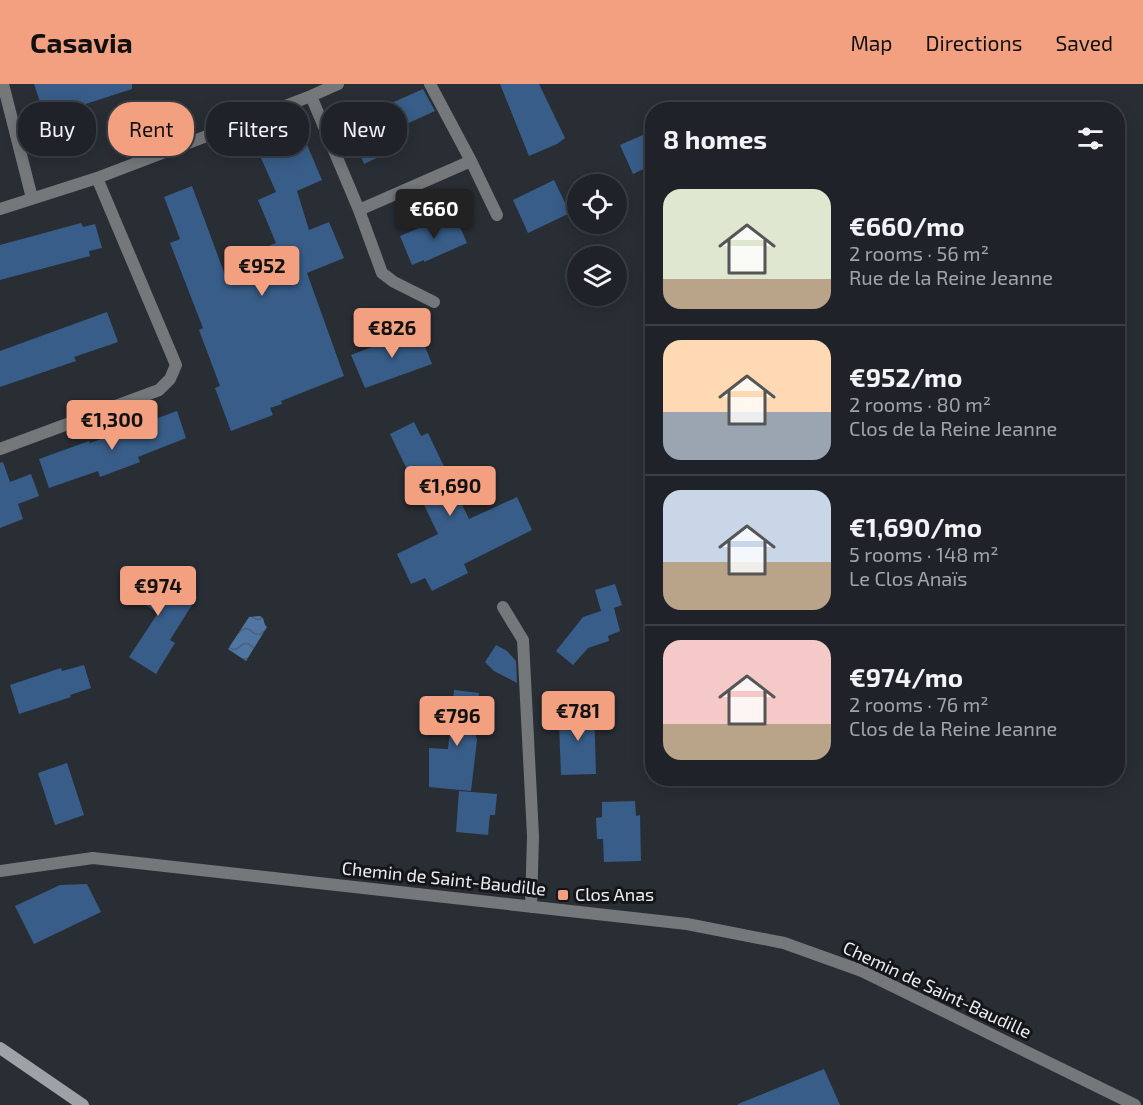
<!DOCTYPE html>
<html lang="en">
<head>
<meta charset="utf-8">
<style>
  :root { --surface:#1f2228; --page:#272a30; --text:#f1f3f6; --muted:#a1a4a8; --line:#3c3f45; --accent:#f2a07f }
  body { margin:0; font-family:"Exo 2",sans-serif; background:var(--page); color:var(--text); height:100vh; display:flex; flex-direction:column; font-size:22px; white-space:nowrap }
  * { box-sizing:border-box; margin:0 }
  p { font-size:20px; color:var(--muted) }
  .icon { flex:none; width:33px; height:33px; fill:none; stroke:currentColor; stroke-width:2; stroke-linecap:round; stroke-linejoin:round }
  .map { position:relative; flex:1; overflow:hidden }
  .panel { position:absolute; left:645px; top:18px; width:480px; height:684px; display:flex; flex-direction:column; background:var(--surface); border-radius:24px; box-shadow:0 3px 15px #0003,0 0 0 2px var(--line) }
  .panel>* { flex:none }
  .guide { position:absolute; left:18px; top:18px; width:537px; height:54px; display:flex; gap:12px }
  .buttons { position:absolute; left:567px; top:90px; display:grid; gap:12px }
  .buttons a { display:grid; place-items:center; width:60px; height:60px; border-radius:50%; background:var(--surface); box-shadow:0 3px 15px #0003,0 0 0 2px var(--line); font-size:30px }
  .price { position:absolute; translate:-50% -51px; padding:0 14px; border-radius:6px; background:var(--accent); color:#111; font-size:20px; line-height:39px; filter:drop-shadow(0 2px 3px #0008) }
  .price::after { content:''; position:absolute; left:50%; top:36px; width:18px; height:14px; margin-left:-9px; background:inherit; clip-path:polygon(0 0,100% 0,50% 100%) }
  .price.current { background:#222; color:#fff }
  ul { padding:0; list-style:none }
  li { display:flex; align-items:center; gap:18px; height:150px; padding:0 18px }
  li+li { border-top:2px solid var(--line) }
  li span { display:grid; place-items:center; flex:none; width:168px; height:120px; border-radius:18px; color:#555 }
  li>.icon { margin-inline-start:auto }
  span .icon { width:72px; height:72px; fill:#fffc; stroke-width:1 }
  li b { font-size:26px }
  h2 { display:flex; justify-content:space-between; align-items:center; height:72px; padding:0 18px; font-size:26px }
  .tag { padding:0 21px; border-radius:24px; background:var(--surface); box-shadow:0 3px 15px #0003,0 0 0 2px var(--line); font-size:21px; line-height:54px }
  .tag.current { background:var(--accent); color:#111 }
  header { display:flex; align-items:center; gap:36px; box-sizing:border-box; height:84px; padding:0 30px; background:var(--accent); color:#111 }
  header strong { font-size:28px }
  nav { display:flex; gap:33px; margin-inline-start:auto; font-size:21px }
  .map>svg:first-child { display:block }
  .water { fill:url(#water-waves) }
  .building { fill:#385d88 }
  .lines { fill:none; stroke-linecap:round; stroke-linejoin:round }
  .street { stroke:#75787b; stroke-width:12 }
  .secondary { stroke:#9da2a7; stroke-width:12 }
  .poi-dot { fill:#f2a07f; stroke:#141619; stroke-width:2 }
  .labels { text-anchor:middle; stroke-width:6; stroke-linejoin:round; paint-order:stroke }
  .street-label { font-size:18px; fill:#ebeef2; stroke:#141619 }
  .poi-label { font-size:18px; fill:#ebeef2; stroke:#141619; text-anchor:start }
</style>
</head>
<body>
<header>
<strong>Casavia</strong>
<nav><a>Map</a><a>Directions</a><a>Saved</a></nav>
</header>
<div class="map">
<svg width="1143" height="1021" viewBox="0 0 1143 1021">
  <defs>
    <pattern id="water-waves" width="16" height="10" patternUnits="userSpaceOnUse" patternTransform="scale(1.5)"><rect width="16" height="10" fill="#4f75a2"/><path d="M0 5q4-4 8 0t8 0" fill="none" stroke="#4b607a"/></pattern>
  </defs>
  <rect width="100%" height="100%" fill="#292e35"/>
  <path class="water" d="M 260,532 L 263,534 L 265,541 L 267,543 L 246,577 L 228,565 L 249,533 Z"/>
  <path class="building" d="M 34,0 L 132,0 L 132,5 L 70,25 L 67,17 L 42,24 Z
    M 500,0 L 539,0 L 565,54 L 557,60 L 529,72 Z
    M 423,5 L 435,27 L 380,52 L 387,69 L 364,80 L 347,39 Z
    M 652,47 L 652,81 L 633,90 L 620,61 Z
    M 305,56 L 322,96 L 297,107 L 309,146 L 329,138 L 344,174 L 307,189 L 344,292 L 281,317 L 282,320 L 270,324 L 273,331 L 231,347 L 215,304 L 220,302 L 199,246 L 203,244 L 170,159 L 180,155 L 164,113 L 192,102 L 225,191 L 270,175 L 266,163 L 276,159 L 258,116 L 276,108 L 261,74 Z
    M 554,96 L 570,129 L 528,149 L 513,116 Z
    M 454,129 L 467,159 L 424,178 L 424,176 L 412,181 L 400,152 Z
    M 81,139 L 83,143 L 95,140 L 102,164 L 89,167 L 90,172 L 0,196 L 0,161 Z
    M 107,228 L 118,258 L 74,273 L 76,277 L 0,303 L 0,267 Z
    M 418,245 L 432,280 L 365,304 L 351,271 Z
    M 177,327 L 186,354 L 138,373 L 140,378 L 100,393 L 98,387 L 49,404 L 39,375 L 89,357 L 90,359 Z
    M 414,338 L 421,352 L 428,349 L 469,435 L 517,413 L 532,446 L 464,480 L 468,489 L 432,507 L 425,494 L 411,500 L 397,470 L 438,450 L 390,350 Z
    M 3,378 L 10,398 L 31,390 L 39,412 L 18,420 L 23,435 L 0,444 L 0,379 Z
    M 136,483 L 164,502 L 168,495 L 197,513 L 170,556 L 175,559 L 156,590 L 129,573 L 158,529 L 121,505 Z
    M 615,500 L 622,521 L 614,524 L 620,547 L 608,552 L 609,557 L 588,564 L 573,581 L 556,567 L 583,533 L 601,527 L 595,506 Z
    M 496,561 L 507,567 L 516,577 L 517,599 L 494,587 L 485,578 Z
    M 84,581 L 91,604 L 70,611 L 71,613 L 19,630 L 10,601 L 61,584 L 62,587 Z
    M 454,606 L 479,609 L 475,649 L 477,656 L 471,707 L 429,703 L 429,664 L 448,665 Z
    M 594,622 L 596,690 L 561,691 L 559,639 L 567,638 L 566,623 Z
    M 67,679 L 84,731 L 55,741 L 38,689 Z
    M 459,707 L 497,710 L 495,731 L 490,731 L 488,751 L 456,748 Z
    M 635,717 L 636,732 L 640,731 L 641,777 L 604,778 L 603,755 L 597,755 L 596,734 L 602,733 L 602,718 Z
    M 87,800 L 101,828 L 34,860 L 15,822 L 60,801 Z
    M 824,985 L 840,1021 L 738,1021 L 738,1020 Z"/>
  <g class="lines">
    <path class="street" d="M 3,0 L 32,114
      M 430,0 L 471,77 L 497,131
      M 311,12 L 359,126 L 471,77
      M 0,125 L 97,94 L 311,12 L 338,0
      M 359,126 L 382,189 L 394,198 L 434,218
      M 0,365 L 159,306 L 170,295 L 176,281 L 97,94
      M 503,523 L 523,556 L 533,752 L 531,823
      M 0,787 L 93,774 L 687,840 L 784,859 L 862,887 L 1135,1021"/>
    <path class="secondary" d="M 0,964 L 83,1021"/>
  </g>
  <rect class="poi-dot" x="557" y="805" width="12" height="12" rx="3"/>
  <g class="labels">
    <g class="street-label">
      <text transform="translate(444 795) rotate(6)" y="6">Chemin de Saint-Baudille</text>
      <text transform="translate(937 906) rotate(25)" y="6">Chemin de Saint-Baudille</text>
    </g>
    <g class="poi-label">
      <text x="575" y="817">Clos Anas</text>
    </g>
  </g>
</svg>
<div class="buttons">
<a><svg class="icon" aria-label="locate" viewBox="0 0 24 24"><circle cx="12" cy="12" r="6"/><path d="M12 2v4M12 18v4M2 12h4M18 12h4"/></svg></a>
<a><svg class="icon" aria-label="layers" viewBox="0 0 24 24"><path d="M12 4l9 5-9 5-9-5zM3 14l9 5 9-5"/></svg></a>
</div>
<b class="price current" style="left:434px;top:156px">€660</b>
<b class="price" style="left:262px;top:213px">€952</b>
<b class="price" style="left:392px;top:275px">€826</b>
<b class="price" style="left:112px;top:367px">€1,300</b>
<b class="price" style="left:450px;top:433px">€1,690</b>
<b class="price" style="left:158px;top:533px">€974</b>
<b class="price" style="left:578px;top:658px">€781</b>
<b class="price" style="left:457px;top:663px">€796</b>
<div class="guide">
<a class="tag">Buy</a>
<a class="tag current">Rent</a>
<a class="tag">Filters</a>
<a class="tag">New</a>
</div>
<section class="panel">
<h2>8 homes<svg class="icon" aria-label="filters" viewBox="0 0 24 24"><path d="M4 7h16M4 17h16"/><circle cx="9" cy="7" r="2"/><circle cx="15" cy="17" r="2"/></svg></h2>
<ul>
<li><span style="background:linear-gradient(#dfe7d0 75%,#b9a48a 0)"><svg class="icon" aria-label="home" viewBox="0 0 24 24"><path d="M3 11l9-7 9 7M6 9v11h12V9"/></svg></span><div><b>€660/mo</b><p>2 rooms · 56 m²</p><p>Rue de la Reine Jeanne</p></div></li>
<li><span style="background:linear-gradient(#ffd9b3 60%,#9aa5b1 0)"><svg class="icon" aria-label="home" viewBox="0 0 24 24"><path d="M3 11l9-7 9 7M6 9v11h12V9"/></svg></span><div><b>€952/mo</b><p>2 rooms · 80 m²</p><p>Clos de la Reine Jeanne</p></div></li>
<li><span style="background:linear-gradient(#c9d6e8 60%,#b9a48a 0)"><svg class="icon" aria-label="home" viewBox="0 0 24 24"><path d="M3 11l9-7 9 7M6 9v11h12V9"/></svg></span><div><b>€1,690/mo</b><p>5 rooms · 148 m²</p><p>Le Clos Anaïs</p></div></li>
<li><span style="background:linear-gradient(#f6c9c9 70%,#b9a48a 0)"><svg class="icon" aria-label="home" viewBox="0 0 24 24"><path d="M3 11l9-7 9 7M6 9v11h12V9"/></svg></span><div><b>€974/mo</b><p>2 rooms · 76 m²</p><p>Clos de la Reine Jeanne</p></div></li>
</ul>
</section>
</div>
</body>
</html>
